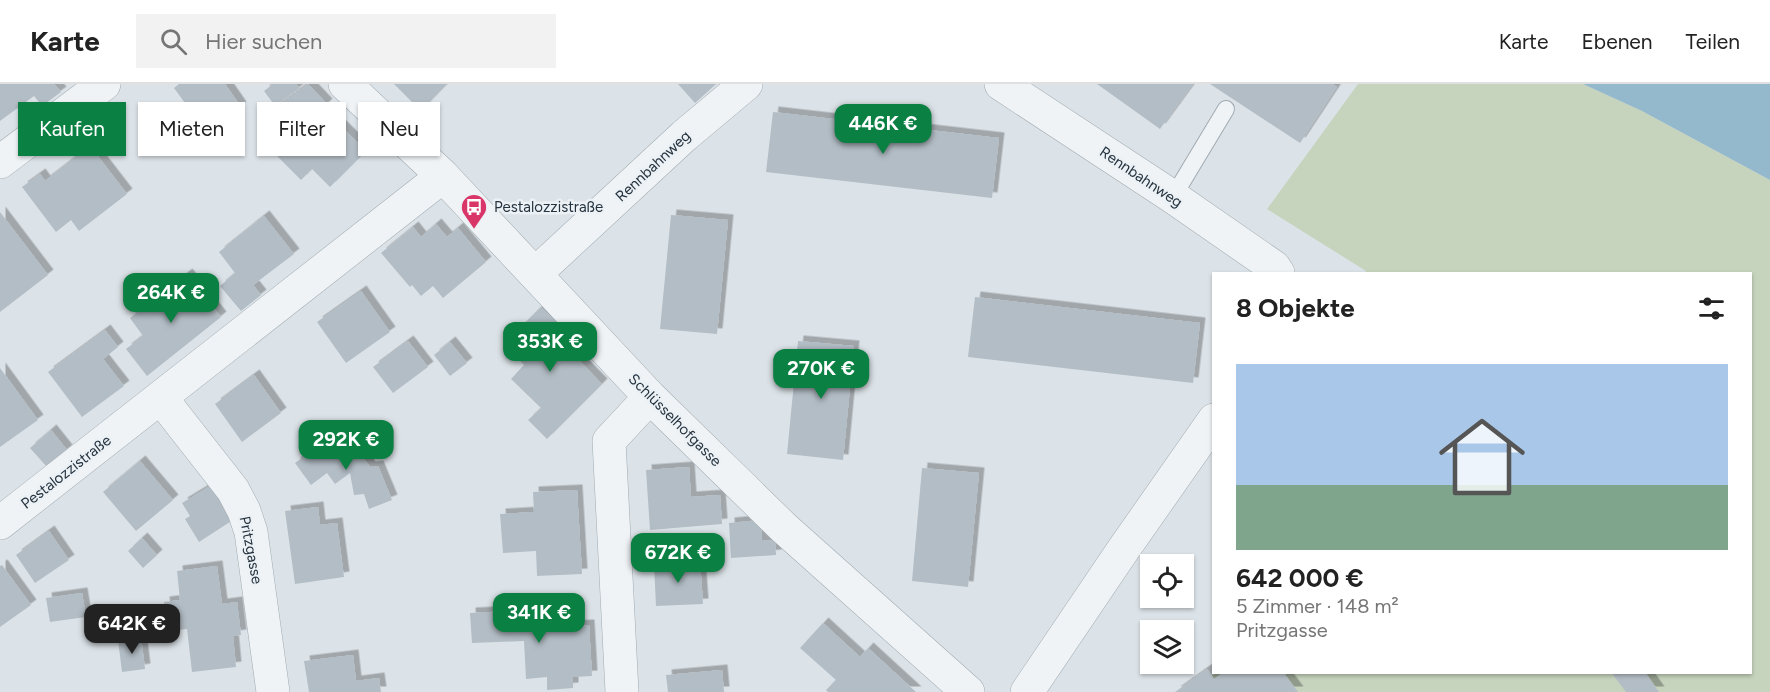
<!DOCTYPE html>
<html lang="de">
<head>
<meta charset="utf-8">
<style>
  :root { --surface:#fff; --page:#f2f2f2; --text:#222; --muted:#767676; --line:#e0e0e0; --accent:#0b8043 }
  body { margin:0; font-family:Figtree,sans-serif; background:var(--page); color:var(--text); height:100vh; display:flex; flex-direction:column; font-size:22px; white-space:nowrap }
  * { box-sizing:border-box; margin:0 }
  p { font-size:20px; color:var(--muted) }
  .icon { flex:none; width:33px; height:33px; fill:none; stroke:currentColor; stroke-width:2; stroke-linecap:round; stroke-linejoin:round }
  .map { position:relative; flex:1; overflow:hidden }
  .details { position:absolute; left:1212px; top:188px; width:540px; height:402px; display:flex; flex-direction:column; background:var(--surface); border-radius:0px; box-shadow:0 2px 4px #0004 }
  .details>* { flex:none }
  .guide { position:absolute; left:18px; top:18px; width:570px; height:54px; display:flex; gap:12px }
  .tools { position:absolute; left:1140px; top:470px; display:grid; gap:12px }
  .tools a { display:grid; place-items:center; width:54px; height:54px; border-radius:0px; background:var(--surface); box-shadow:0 2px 4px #0004; font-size:30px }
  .price { position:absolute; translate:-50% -51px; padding:0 14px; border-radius:12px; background:var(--accent); color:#fff; font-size:20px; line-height:39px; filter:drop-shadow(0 2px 3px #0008) }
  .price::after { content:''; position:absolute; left:50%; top:36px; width:18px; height:14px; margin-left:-9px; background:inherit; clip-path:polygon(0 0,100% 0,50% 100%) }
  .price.on { background:#222; color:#fff }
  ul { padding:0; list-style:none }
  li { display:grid; align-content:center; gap:12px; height:318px; padding:0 24px }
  li span { display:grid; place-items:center; height:186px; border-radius:0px; color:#555 }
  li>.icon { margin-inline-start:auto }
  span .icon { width:108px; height:108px; fill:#fffc; stroke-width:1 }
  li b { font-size:26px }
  h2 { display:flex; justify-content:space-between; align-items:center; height:72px; padding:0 24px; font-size:26px }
  .pill { padding:0 21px; border-radius:0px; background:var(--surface); box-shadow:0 2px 4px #0004; font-size:21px; line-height:54px }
  .pill.on { background:var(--accent); color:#fff }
  header { display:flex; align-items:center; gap:36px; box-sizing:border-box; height:84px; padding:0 30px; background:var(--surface); border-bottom:2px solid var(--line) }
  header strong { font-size:28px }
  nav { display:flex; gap:33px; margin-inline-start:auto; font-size:21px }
  .search { width:420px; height:54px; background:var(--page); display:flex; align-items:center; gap:15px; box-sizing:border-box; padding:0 21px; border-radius:0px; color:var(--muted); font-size:22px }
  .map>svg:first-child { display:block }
  .green { fill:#c6d3bd }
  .water { fill:#94b8cc }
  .building { fill:#b3bdc5; filter:url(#shadow) }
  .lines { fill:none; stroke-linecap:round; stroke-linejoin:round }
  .lane-casing { stroke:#a1abb2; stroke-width:18 }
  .street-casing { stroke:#a1abb2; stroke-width:34 }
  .lane { stroke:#eff3f6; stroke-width:16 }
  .street { stroke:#eff3f6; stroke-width:33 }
  .labels { text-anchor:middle; stroke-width:5; stroke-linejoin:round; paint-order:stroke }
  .street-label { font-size:15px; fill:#25333f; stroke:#ecf1f5 }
  .poi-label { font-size:15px; fill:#25333f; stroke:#ecf1f5; text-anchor:start }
</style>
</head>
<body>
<header>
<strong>Karte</strong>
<div class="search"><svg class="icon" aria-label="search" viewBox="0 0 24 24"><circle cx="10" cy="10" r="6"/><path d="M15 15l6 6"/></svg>Hier suchen</div>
<nav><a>Karte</a><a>Ebenen</a><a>Teilen</a></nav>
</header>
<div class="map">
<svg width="1770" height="608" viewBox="0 0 1770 608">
  <defs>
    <filter id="shadow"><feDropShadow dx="5.5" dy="-5.5" stdDeviation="0" flood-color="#0004"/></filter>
  </defs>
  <rect width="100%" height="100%" fill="#dce3e8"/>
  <path class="green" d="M 1358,0 L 1583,0 L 1642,27 L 1770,96 L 1770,608 L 1190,608 L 1217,588 L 1750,588 L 1750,189 L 1365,189 L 1366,187 L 1267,125 Z"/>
  <path class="water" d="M 1583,0 L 1770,0 L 1770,96 L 1642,27 Z"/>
  <path class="building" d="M 0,0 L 54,0 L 61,8 L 42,22 L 34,12 L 0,37 Z
    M 179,0 L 225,0 L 241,23 L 206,48 L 174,4 Z
    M 273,0 L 296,0 L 300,4 L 275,22 L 264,7 Z
    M 308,0 L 327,20 L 323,24 L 366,67 L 330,103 L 312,85 L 301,96 L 276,71 L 294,53 L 269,28 Z
    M 394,0 L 447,0 L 421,27 Z
    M 678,0 L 716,0 L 695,19 Z
    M 1097,0 L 1193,0 L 1160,45 Z
    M 1210,0 L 1332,0 L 1337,3 L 1300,59 Z
    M 773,28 L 999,54 L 992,114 L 766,88 Z
    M 90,62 L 127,110 L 79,147 L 71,136 L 56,148 L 22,103 L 40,90 L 45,97 Z
    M 0,128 L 48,191 L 0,228 Z
    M 671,131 L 728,136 L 717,250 L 660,245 Z
    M 264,132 L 294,170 L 253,201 L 261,211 L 241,227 L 220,202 L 235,189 L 219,168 Z
    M 436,140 L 447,153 L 458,144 L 486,178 L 443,214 L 433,202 L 421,212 L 412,201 L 410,203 L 381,169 L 413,143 L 421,153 Z
    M 187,190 L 221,233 L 147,292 L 126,265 L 143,252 L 130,234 Z
    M 361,207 L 390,248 L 346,279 L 317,238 Z
    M 975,213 L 1200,239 L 1193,299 L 968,273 Z
    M 541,223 L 565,247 L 557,254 L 602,300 L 547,355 L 528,336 L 541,324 L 511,295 L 524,281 L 504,260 Z
    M 105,246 L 118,263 L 103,275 L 124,302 L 82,333 L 48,288 Z
    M 408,257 L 428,283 L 393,309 L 373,283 Z
    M 798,257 L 854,262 L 843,376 L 787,370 Z
    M 450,258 L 467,279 L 450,292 L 434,271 Z
    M 0,284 L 38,336 L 0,363 Z
    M 254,291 L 281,329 L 242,358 L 215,320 Z
    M 51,346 L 67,366 L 47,383 L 30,364 Z
    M 346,350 L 370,383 L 378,382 L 392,416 L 369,425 L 364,410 L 354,411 L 350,389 L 335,400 L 327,389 L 311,401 L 295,379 L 314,365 L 318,371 Z
    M 140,377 L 173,416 L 136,447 L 103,408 Z
    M 689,383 L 691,413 L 720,411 L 722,440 L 650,446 L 646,386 Z
    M 922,384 L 979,389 L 968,503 L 912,497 Z
    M 210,402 L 233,436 L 199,458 L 185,435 L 190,432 L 182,419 Z
    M 577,406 L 582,490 L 537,492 L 536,467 L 503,469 L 500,430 L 534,428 L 533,408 Z
    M 318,423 L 320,441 L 337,439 L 344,493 L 295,500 L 285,427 Z
    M 761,436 L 762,457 L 775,456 L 776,471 L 731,474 L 729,439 Z
    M 49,447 L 69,476 L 35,499 L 16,471 Z
    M 142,454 L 157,471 L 143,484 L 128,467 Z
    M 700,477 L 703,520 L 656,522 L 654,480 Z
    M 2,481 L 31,521 L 0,543 L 0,482 Z
    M 217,482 L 222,520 L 237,518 L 241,551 L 233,552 L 236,583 L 192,588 L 187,545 L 168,547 L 164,518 L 180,516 L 177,487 Z
    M 82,509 L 86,533 L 50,538 L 46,514 Z
    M 546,525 L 547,543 L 589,541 L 592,592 L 573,593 L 573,604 L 547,606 L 547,593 L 526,595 L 524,557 L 472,559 L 470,529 Z
    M 823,539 L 860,573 L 868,564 L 916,608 L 828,608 L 826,606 L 836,596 L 800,564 Z
    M 141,553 L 145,585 L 122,588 L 118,556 Z
    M 353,571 L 356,597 L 379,594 L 381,608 L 309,608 L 304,577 Z
    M 1207,585 L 1214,595 L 1224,588 L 1283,588 L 1298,608 L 1175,608 Z
    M 722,586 L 724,608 L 668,608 L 666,591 Z
    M 1611,588 L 1645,588 L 1659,608 L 1626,608 Z"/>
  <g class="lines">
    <g class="lane-casing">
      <path id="lane" d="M 1173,113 L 1226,25"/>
    </g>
    <g class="street-casing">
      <path id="street" d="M 345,0 L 443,92 L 650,313 L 784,444 L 968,608
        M 1001,0 L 1173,113 L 1274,183 L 1278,189
        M 0,78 L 104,0
        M 535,190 L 684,52 L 746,0
        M 161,314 L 233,406 L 244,427 L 251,448 L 273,608
        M 0,439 L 443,92
        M 622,608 L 609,357 L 650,313
        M 1027,608 L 1123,466 L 1214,336"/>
    </g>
    <use href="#lane" class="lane"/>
    <use href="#street" class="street"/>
  </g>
  <defs>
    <g id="bus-pin" transform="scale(1.35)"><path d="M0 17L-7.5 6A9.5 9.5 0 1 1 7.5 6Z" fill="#d93569" stroke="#ecf1f5"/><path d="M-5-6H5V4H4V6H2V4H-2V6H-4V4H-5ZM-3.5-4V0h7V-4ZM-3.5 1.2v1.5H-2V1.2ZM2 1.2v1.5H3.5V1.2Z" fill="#fff"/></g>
  </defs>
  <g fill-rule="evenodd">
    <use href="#bus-pin" x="474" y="123"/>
  </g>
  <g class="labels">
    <g class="street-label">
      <text transform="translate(653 82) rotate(-43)" y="5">Rennbahnweg</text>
      <text transform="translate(1141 93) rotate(34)" y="5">Rennbahnweg</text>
      <text transform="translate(675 336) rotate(45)" y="5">Schlüsselhofgasse</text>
      <text transform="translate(66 388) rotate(-38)" y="5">Pestalozzistraße</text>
      <text transform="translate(251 466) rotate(79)" y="5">Pritzgasse</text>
    </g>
    <g class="poi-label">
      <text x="494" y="128">Pestalozzistraße</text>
    </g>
  </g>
</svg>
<div class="tools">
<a><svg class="icon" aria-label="locate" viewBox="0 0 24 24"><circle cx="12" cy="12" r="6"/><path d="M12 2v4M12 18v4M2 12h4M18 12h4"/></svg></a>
<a><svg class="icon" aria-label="layers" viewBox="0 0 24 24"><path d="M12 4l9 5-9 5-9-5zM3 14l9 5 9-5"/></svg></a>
</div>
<b class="price" style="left:883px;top:71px">446K €</b>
<b class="price" style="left:171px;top:240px">264K €</b>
<b class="price" style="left:550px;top:289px">353K €</b>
<b class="price" style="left:821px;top:316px">270K €</b>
<b class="price" style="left:346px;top:387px">292K €</b>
<b class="price" style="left:678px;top:500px">672K €</b>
<b class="price" style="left:539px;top:560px">341K €</b>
<b class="price on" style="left:132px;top:571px">642K €</b>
<div class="guide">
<a class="pill on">Kaufen</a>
<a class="pill">Mieten</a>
<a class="pill">Filter</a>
<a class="pill">Neu</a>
</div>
<section class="details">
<h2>8 Objekte<svg class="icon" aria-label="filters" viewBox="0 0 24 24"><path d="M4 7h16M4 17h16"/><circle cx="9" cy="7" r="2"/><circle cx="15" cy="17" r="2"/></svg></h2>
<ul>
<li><span style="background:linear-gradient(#a9c7e8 65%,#7fa58c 0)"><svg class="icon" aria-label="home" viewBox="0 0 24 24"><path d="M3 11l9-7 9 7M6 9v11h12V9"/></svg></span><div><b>642 000 €</b><p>5 Zimmer · 148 m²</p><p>Pritzgasse</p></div></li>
</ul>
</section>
</div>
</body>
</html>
